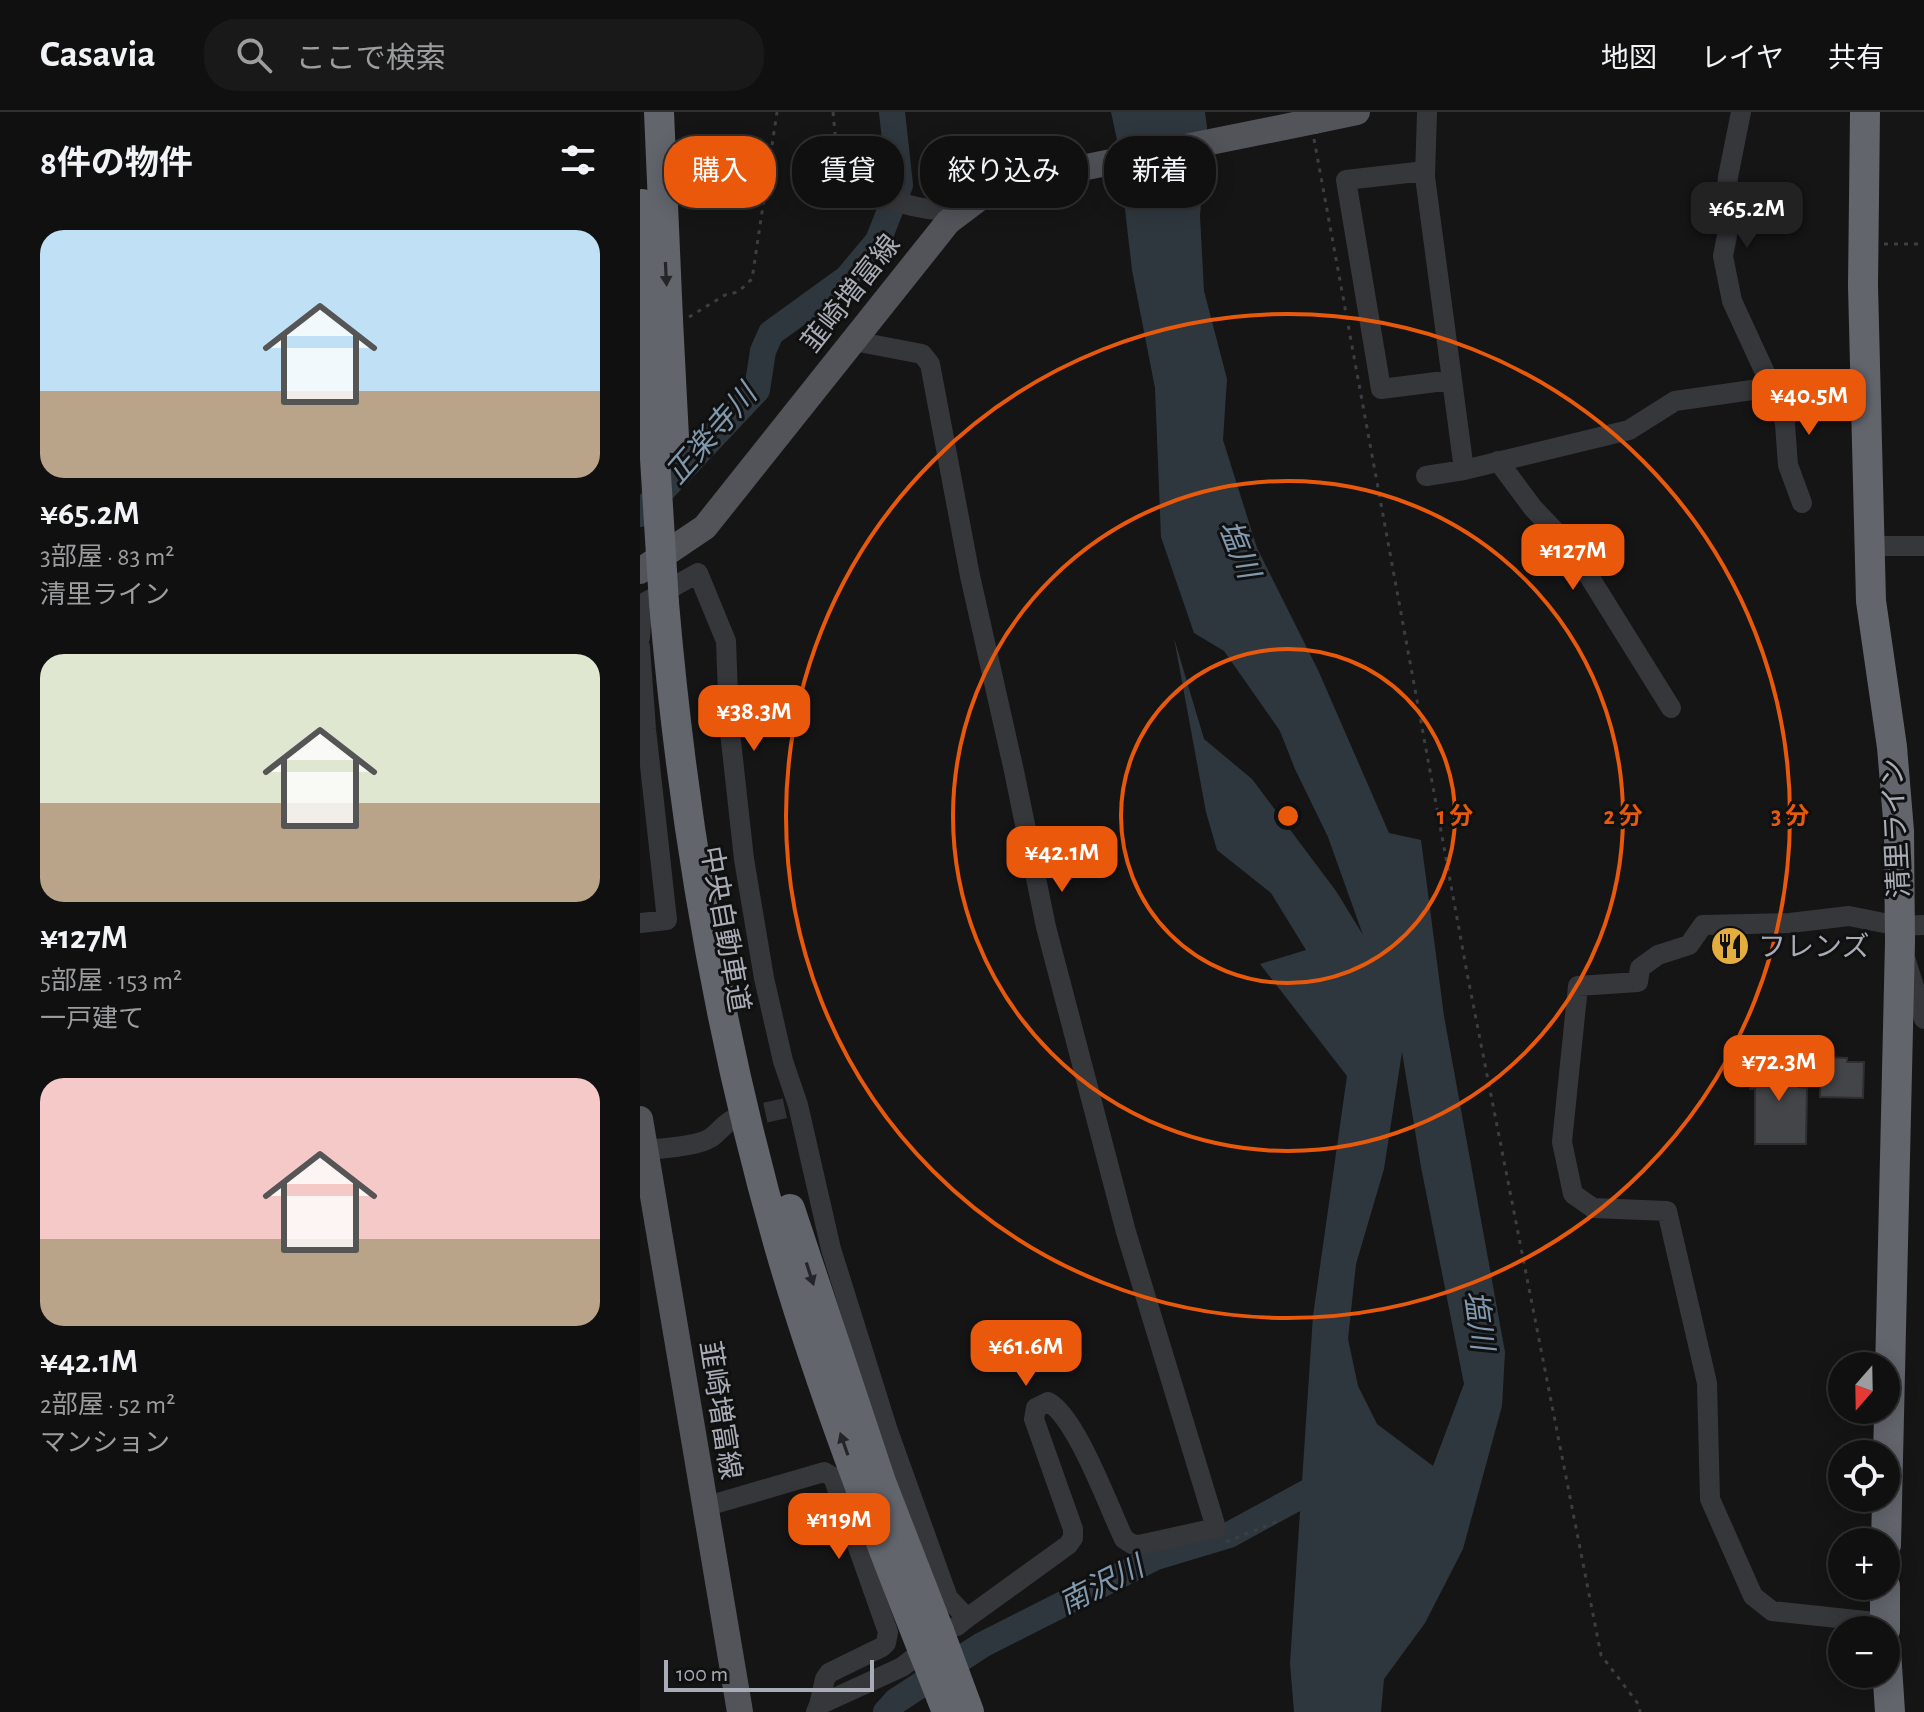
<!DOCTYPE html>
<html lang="ja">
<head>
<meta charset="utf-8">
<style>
  :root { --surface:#101010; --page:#191919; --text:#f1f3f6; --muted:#9c9d9f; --line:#303030; --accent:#ea580c }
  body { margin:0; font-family:"Alegreya Sans","Noto Sans JP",sans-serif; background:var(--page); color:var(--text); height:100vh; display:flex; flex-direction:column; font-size:30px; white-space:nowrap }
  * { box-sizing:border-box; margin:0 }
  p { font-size:26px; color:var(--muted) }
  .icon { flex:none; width:44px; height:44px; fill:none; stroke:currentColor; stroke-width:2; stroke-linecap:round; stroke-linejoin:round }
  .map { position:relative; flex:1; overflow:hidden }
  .side { display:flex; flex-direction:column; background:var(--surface); width:640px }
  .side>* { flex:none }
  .guide { position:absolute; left:24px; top:24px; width:760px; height:72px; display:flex; gap:16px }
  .needle { width:52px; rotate:200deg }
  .buttons { position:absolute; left:1188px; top:1240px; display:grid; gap:16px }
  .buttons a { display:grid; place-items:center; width:72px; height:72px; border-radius:50%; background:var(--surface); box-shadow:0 4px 20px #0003,0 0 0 2px var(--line); font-size:40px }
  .scale { position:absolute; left:24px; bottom:20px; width:210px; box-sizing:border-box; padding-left:8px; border:4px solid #a8acb6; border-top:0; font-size:22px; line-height:28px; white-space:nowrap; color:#a8acb6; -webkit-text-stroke:6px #101011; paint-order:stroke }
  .price { position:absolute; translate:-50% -68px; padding:0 18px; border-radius:16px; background:var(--accent); color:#fff; font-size:26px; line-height:52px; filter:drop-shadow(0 2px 4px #0008) }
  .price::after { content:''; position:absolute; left:50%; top:48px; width:24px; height:18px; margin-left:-12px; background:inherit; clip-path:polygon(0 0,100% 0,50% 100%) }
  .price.current { background:#222; color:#fff }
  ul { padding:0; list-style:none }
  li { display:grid; align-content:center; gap:16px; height:424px; padding:0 40px }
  li span { display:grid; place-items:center; height:248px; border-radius:24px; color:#555 }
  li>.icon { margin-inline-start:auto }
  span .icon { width:144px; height:144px; fill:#fffc; stroke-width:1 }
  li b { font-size:34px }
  h2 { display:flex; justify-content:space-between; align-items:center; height:96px; padding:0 40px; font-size:34px }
  .tag { padding:0 28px; border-radius:32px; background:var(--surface); box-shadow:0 4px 20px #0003,0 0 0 2px var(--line); font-size:28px; line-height:72px }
  .tag.current { background:var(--accent); color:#fff }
  header { display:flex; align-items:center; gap:48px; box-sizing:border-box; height:112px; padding:0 40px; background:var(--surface); border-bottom:2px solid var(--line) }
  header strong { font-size:38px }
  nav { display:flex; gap:44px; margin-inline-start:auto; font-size:28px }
  .search { width:560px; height:72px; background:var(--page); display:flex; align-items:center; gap:20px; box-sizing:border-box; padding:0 28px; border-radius:32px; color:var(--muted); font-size:30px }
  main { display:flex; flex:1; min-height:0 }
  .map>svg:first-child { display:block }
  .water { fill:#2f373e; fill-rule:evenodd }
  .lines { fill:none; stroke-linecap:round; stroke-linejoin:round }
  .river { stroke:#2f373e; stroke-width:26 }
  .building { fill:#444549; stroke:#2f2f32; stroke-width:2 }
  .minor-tunnel { stroke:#323336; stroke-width:20; stroke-dasharray:20 10; stroke-linecap:butt }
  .path { stroke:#3c3e42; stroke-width:3; stroke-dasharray:4 6; stroke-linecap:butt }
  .minor { stroke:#36373b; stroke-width:20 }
  .major { stroke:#52545a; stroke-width:26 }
  .highway { stroke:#62656c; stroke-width:30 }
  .major-bridge { stroke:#52545a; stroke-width:26 }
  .highway-bridge { stroke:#62656c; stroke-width:30 }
  .oneway { fill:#242528 }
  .ring { fill:none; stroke:#e8590c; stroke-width:4 }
  .labels { text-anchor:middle; stroke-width:6; stroke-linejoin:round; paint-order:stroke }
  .street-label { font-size:28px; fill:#a8acb6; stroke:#101011 }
  .poi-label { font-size:28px; fill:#a8acb6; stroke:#101011; text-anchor:start }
  .water-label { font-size:30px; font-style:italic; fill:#8199ae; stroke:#101011 }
  .centre { fill:#e8590c; stroke:#101011; stroke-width:4 }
  .ring-label { font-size:24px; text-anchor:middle; font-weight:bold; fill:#e8590c; stroke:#101011; stroke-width:6; stroke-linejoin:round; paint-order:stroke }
</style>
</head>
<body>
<header>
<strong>Casavia</strong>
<div class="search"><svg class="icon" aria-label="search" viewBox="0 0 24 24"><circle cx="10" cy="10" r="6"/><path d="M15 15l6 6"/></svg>ここで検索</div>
<nav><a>地図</a><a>レイヤ</a><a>共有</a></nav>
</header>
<main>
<section class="side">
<h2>8件の物件<svg class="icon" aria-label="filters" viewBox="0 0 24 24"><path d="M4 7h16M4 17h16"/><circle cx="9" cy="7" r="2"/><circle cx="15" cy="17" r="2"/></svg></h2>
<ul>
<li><span style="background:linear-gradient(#bfe0f5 65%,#b9a48a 0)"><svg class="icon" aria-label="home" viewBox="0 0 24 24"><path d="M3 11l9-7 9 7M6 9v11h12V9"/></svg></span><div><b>¥65.2M</b><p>3部屋 · 83 m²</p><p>清里ライン</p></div></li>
<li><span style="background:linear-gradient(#dfe7d0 60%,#b9a48a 0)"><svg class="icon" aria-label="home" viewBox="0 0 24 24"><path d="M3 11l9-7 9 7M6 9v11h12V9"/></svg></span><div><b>¥127M</b><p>5部屋 · 153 m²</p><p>一戸建て</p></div></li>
<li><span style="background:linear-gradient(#f6c9c9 65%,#b9a48a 0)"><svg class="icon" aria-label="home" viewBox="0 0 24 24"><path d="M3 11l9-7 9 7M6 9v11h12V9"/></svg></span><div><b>¥42.1M</b><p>2部屋 · 52 m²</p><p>マンション</p></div></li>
</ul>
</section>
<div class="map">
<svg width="1284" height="1600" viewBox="0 0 1284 1600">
  <rect width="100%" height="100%" fill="#151516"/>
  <path class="water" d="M 471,0 L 565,0 L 567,15 L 560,104 L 564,179 L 587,267 L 583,328 L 617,436 L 678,558 L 749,721 L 781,728 L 804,904 L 865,1240 L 862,1294 L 823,1437 L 785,1511 L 744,1567 L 741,1600 L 654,1600 L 650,1551 L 673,1204 L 707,964 L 620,852 L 666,838 L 631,781 L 577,738 L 566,700 L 534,526 L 564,627 L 612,667 L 696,779 L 723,823 L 688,725 L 655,657 L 640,619 L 584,539 L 554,521 L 521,425 L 515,276 L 492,158 L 477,28 ZM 762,940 L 781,1055 L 824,1272 L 793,1354 L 737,1312 L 718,1274 L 708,1227 L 716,1152 L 744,1057 Z"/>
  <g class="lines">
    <path class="river" d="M 0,402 L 117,278 L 123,239 L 131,221 L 207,166 L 238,129 L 260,73 L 252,0
      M 246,1600 L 256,1589 L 342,1533 L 516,1445 L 589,1423 L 688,1369"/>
  </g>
  <path class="building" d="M 1181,945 L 1207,946 L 1207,950 L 1224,950 L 1223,986 L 1180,985 Z
    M 1110,948 L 1158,949 L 1158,975 L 1167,976 L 1166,1032 L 1115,1032 L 1115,977 L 1110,977 Z"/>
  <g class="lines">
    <path class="minor-tunnel" d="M 96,1007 L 151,995"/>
    <path class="path" d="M 193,0 L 196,31 L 209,57
      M 674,27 L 828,866 L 961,1543 L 999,1593 L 1000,1600
      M 1244,132 L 1284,132
      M 49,205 L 85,183 L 98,180 L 112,167 L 137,0
      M 586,1430 L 638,1409"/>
    <path class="minor" d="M 787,0 L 785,65 L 824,358
      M 1101,0 L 1088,65 L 1086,81 L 1092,98 L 1083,144 L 1092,189 L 1140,293 L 1145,312 L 1148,353 L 1162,391
      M 785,59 L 706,68 L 741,277 L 812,268
      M 216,71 C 243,86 266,95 297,98 L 308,110
      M 214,229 L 282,242 L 290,252 L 330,464 L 374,659 L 406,815 L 486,1120 L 576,1416 L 499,1433 L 492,1432 L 484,1427 C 469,1396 436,1304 408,1290 L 396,1296 L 394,1307 L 433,1417 L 433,1426 L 428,1433 L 327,1506
      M 858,349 L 893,396 L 932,437 L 1031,596
      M 786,364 L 824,358 L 989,318 L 1035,289 L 1133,275 L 1225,266
      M 1229,434 L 1284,434
      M 0,526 L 2,492 L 58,461 L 86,529 L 89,611 L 104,747 L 124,866 L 143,949 L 158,993 L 191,1137 L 248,1319 L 308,1486 L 327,1506 L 317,1514
      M 0,535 L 6,617 L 27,808 L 0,811
      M 1266,849 L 1284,907
      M 0,1037 C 16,1038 60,1034 72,1025 C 80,1019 83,1013 92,1008
      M 64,1395 L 184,1360 L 193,1365 L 248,1520 L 246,1531 L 242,1535 L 189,1561 L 185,1567 L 179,1593
      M 1244,1511 L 1132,1499 L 1113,1484 L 1070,1387 L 1067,1271 L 1027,1099 L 953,1096 L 933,1082 L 922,1030 L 938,874 L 998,870 L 1000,856 L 1018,843 L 1049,833 L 1063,813 L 1150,811 L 1209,804 L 1259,814 L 1284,813
      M 176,1600 L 179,1593 L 262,1555 L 291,1533"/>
    <path class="major" d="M 674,9 L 717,0
      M 0,459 L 65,415 L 308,110 L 345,82 L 412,62
      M 0,1007 L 100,1600"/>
    <path class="highway" d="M 19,0 L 28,208
      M 1225,0 L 1223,174 L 1231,489 L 1252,635 L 1259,719 L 1260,830 L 1246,1433
      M 2,92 L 7,218
      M 24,491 C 43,712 80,931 142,1144 C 181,1277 231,1406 282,1536
      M 150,1097 L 241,1370 L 299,1519
      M 1245,1518 L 1245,1474
      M 1246,1539 L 1250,1600"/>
    <path class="major-bridge" d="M 412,62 L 674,9"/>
    <path class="highway-bridge" d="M 28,208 L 34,326
      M 7,218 L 24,491
      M 299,1519 L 329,1600
      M 282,1536 L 307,1600"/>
  </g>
  <defs><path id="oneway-solid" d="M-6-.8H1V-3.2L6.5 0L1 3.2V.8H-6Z" transform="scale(2)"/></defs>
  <g class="oneway">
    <use href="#oneway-solid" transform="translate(26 162) rotate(87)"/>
    <use href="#oneway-solid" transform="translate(170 1162) rotate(72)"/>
    <use href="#oneway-solid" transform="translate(204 1332) rotate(-109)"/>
  </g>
  <g class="ring">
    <circle cx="648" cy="704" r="167"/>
    <circle cx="648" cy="704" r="335"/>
    <circle cx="648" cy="704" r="502"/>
  </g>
  <defs>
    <g id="restaurant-disc" transform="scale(2)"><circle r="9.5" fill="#e4ad3f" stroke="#101011"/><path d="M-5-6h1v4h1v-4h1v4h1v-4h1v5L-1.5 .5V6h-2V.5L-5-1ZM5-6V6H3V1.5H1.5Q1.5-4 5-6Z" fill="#111"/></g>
  </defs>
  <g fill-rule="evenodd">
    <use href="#restaurant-disc" x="1090" y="834"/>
  </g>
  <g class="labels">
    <g class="street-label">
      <text transform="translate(210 181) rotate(-52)" y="10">韮崎増富線</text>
      <text transform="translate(1255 716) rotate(-93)" y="10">清里ライン</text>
      <text transform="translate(86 817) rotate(80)" y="10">中央自動車道</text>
      <text transform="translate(81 1298) rotate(81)" y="10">韮崎増富線</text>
    </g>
    <g class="poi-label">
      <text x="1118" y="844">フレンズ</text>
    </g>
    <g class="water-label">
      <text transform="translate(71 322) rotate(-49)" y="10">正楽寺川</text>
      <text transform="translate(599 437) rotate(68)" y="10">塩川</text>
      <text transform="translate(839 1208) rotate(82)" y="10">塩川</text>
      <text transform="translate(461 1473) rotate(-27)" y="10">南沢川</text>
    </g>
  </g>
  <circle cx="648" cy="704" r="12" class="centre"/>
  <g class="ring-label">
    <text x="815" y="712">1 分</text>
    <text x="983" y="712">2 分</text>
    <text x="1150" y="712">3 分</text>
  </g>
</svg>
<div class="buttons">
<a><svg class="needle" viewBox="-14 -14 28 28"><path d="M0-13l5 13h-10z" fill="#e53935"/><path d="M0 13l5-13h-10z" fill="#9c9d9f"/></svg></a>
<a><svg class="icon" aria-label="locate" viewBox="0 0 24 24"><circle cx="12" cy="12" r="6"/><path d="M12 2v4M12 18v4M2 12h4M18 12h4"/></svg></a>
<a>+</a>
<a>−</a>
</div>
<div class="scale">100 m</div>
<b class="price current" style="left:1107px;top:138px">¥65.2M</b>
<b class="price" style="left:1169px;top:325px">¥40.5M</b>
<b class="price" style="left:933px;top:480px">¥127M</b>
<b class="price" style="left:114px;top:641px">¥38.3M</b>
<b class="price" style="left:422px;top:782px">¥42.1M</b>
<b class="price" style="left:1139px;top:991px">¥72.3M</b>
<b class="price" style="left:386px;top:1276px">¥61.6M</b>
<b class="price" style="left:199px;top:1449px">¥119M</b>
<div class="guide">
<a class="tag current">購入</a>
<a class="tag">賃貸</a>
<a class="tag">絞り込み</a>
<a class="tag">新着</a>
</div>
</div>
</main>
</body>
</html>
